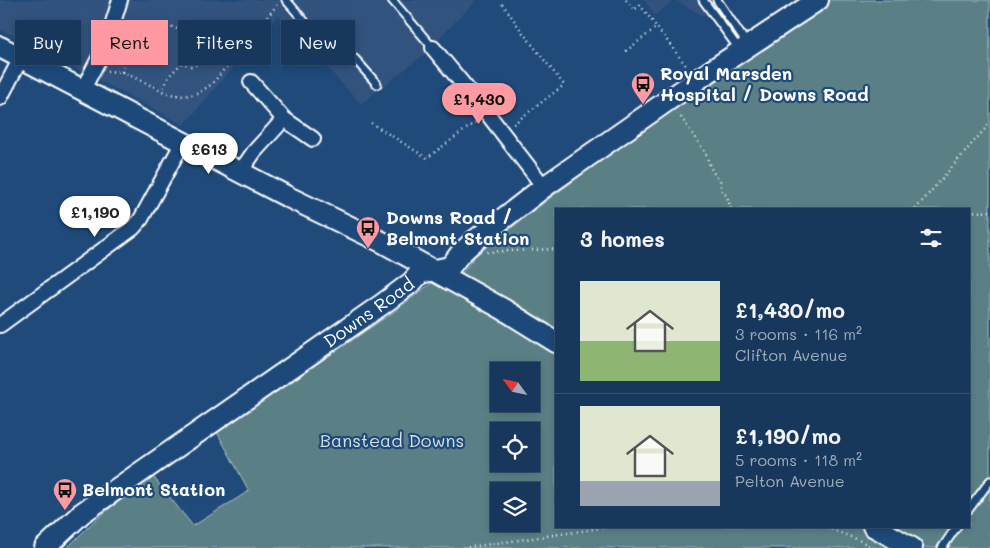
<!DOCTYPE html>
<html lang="en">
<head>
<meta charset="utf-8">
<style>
  :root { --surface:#17385c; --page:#244365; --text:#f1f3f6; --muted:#9eacbb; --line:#365272; --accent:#ff9aa2 }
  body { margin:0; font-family:Mali,sans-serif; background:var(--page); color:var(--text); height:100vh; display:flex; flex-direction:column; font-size:19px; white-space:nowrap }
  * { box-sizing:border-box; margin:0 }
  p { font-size:16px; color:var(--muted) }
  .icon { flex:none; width:28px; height:28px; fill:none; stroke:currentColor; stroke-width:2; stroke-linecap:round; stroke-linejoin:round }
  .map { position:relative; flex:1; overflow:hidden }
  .side { position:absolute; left:555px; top:208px; width:415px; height:320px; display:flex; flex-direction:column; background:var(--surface); border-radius:0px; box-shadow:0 2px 8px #0003,0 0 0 1px var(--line) }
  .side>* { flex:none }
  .guide { position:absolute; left:15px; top:20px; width:465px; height:45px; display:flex; gap:10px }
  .needle { width:32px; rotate:303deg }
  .controls { position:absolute; left:490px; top:362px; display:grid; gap:10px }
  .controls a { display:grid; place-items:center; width:50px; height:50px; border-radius:0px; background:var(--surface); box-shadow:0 2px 8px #0003,0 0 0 1px var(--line); font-size:25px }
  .price { position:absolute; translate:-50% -42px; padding:0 11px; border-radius:18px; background:#fff; color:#222; font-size:16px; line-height:32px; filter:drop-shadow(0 1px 2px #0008) }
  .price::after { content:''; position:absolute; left:50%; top:30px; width:15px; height:11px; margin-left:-8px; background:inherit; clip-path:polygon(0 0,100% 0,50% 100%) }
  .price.selected { background:var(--accent); color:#111 }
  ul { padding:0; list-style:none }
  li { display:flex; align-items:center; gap:15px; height:125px; padding:0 25px }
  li+li { border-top:1px solid var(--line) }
  li span { display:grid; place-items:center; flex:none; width:140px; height:100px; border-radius:0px; color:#555 }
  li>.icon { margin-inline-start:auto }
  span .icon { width:60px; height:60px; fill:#fffc; stroke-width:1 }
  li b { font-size:21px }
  h2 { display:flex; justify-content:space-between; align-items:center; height:60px; padding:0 25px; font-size:21px }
  .pill { padding:0 18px; border-radius:0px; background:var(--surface); box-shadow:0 2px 8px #0003,0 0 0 1px var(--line); font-size:18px; line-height:45px }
  .pill.selected { background:var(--accent); color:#111 }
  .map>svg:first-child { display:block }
  .built { fill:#33537e }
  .green { fill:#5a8086; stroke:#acc0c2; fill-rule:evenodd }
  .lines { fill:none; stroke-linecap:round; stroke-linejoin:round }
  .lane-casing { stroke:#fff; stroke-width:11 }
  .street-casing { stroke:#fff; stroke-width:18 }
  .secondary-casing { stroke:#fff; stroke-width:24 }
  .path { stroke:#fff; stroke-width:2.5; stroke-dasharray:1 4; stroke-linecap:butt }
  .lane { stroke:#1f4a7a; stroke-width:7 }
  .street { stroke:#1f4a7a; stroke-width:14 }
  .secondary { stroke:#1f4a7a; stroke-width:20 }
  .labels { text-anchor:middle; stroke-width:4.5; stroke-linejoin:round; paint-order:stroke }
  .poi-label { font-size:18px; font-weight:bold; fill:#fff; stroke:#1f4a7a; text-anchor:start }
  .street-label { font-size:18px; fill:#fff; stroke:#1f4a7a }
  .park-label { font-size:18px; fill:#d6dfe1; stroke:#1f4a7a }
</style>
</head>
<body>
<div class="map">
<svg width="990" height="548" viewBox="0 0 990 548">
  <rect width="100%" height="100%" fill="#1f4a7a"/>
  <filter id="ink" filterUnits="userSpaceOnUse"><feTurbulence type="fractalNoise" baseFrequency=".02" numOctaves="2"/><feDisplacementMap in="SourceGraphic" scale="10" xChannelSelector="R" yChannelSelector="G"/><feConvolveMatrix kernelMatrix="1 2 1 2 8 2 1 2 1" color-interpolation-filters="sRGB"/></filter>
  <g filter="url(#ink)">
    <path class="built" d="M 0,0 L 477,0 L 438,39 L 440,42 L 361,104 L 278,15 L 184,125 L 0,29 Z
      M 644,0 L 674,0 L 655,15 Z
      M 675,0 L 724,0 L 724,1 L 703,16 Z"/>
    <path class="green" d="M 819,0 L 990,0 L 990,548 L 67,548 L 93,522 L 151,474 L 193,526 L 249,491 L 217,432 L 392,313 L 434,281 L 450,289 L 475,256 L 550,198 ZM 556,209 L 969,209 L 969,526 L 556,526 ZM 499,371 L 531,371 L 531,404 L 499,404 ZM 499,431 L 531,431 L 531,464 L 499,464 ZM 499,491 L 531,491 L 531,524 L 499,524 Z"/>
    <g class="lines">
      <g class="lane-casing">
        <path id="lane" d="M 286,0 L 339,61 L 355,59 L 377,84
          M 392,0 L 433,48
          M 703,0 L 739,49
          M 717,0 L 747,44
          M 969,509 L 990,481
          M 942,548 L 957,526"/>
      </g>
      <g class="street-casing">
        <path id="street" d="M 433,48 L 487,113 L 544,187
          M 251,82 L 284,119 L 313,139
          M 82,91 L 106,45 L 120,0
          M 0,98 L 21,58
          M 240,172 L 254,152 L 284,119
          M 0,325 L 133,228 L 141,219 L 183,142"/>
      </g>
      <g class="secondary-casing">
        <g id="secondary">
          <path d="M 0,47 L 288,197 L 384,243 L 503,309 L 556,342"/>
          <path d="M 873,526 L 912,548"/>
          <path id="s1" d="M 45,548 L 82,513 L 384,303 L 412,282 L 420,273 L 450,267 L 460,254 L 473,242 L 544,187 L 697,80 L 818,0"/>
        </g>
      </g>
      <path class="path" d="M 626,0 L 634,10 L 640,5 L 687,67
        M 502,4 L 507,10 L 523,33 L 564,85 L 512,125
        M 626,51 L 657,27
        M 107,71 L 122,72 C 124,62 125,51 130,42 C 142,21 162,20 181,31 C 194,37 200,40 205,54 L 200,64 L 191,66 L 182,63 L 169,76 L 162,91 C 183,99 194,97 212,84 L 277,5
        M 122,72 L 161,90
        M 678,113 L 705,152 L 712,171 L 720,181 L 722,191 L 727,196 L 731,209
        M 371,123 L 427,158 L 477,121
        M 915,209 L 926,197 L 990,123
        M 969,211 L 982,212 L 990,211
        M 487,252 L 556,249
        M 822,526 L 859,540 L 873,548
        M 463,548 L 616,526"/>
      <use href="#lane" class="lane"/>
      <use href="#street" class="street"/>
      <use href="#secondary" class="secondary"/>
    </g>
  </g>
  <defs>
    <g id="bus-pin" transform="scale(1.25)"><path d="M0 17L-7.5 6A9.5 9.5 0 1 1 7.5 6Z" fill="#ff9aa2" stroke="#1f4a7a"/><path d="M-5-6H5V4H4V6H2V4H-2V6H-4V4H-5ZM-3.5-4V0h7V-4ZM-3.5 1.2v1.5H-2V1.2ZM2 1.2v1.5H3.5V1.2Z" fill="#111"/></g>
  </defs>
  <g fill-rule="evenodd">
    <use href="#bus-pin" x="643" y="84"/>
    <use href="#bus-pin" x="368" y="228"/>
    <use href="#bus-pin" x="65" y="490"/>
  </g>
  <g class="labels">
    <g class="poi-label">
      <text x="660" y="80">Royal Marsden<tspan x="660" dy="21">Hospital / Downs Road</tspan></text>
      <text x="386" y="224">Downs Road /<tspan x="386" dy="21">Belmont Station</tspan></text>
      <text x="82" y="496">Belmont Station</text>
    </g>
    <g class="street-label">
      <text dy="6" stroke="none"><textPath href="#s1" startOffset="401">Downs Road</textPath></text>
    </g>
    <g class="park-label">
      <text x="392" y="447">Banstead Downs</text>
    </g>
  </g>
</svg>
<div class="controls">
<a><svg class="needle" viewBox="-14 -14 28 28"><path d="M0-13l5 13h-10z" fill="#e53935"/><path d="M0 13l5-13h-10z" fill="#9eacbb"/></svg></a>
<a><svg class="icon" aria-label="locate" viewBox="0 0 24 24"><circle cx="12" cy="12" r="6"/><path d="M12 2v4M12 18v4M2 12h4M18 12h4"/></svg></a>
<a><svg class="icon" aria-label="layers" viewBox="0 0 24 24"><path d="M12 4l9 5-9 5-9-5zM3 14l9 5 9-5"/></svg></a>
</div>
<b class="price selected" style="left:479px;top:125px">£1,430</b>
<b class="price" style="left:209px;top:175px">£613</b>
<b class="price" style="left:95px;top:238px">£1,190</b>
<div class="guide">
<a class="pill">Buy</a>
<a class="pill selected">Rent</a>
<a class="pill">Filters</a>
<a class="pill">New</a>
</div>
<section class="side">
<h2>3 homes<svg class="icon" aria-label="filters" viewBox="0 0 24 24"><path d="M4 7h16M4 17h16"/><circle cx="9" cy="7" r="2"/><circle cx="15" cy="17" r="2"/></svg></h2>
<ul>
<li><span style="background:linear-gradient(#dfe7d0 60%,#8fb573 0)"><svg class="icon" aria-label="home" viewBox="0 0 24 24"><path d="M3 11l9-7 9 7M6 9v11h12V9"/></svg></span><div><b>£1,430/mo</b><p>3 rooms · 116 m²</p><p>Clifton Avenue</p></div></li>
<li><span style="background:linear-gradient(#dfe7d0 75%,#9aa5b1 0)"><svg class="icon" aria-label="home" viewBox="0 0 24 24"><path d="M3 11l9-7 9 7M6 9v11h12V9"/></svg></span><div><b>£1,190/mo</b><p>5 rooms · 118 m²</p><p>Pelton Avenue</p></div></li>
</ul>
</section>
</div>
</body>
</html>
